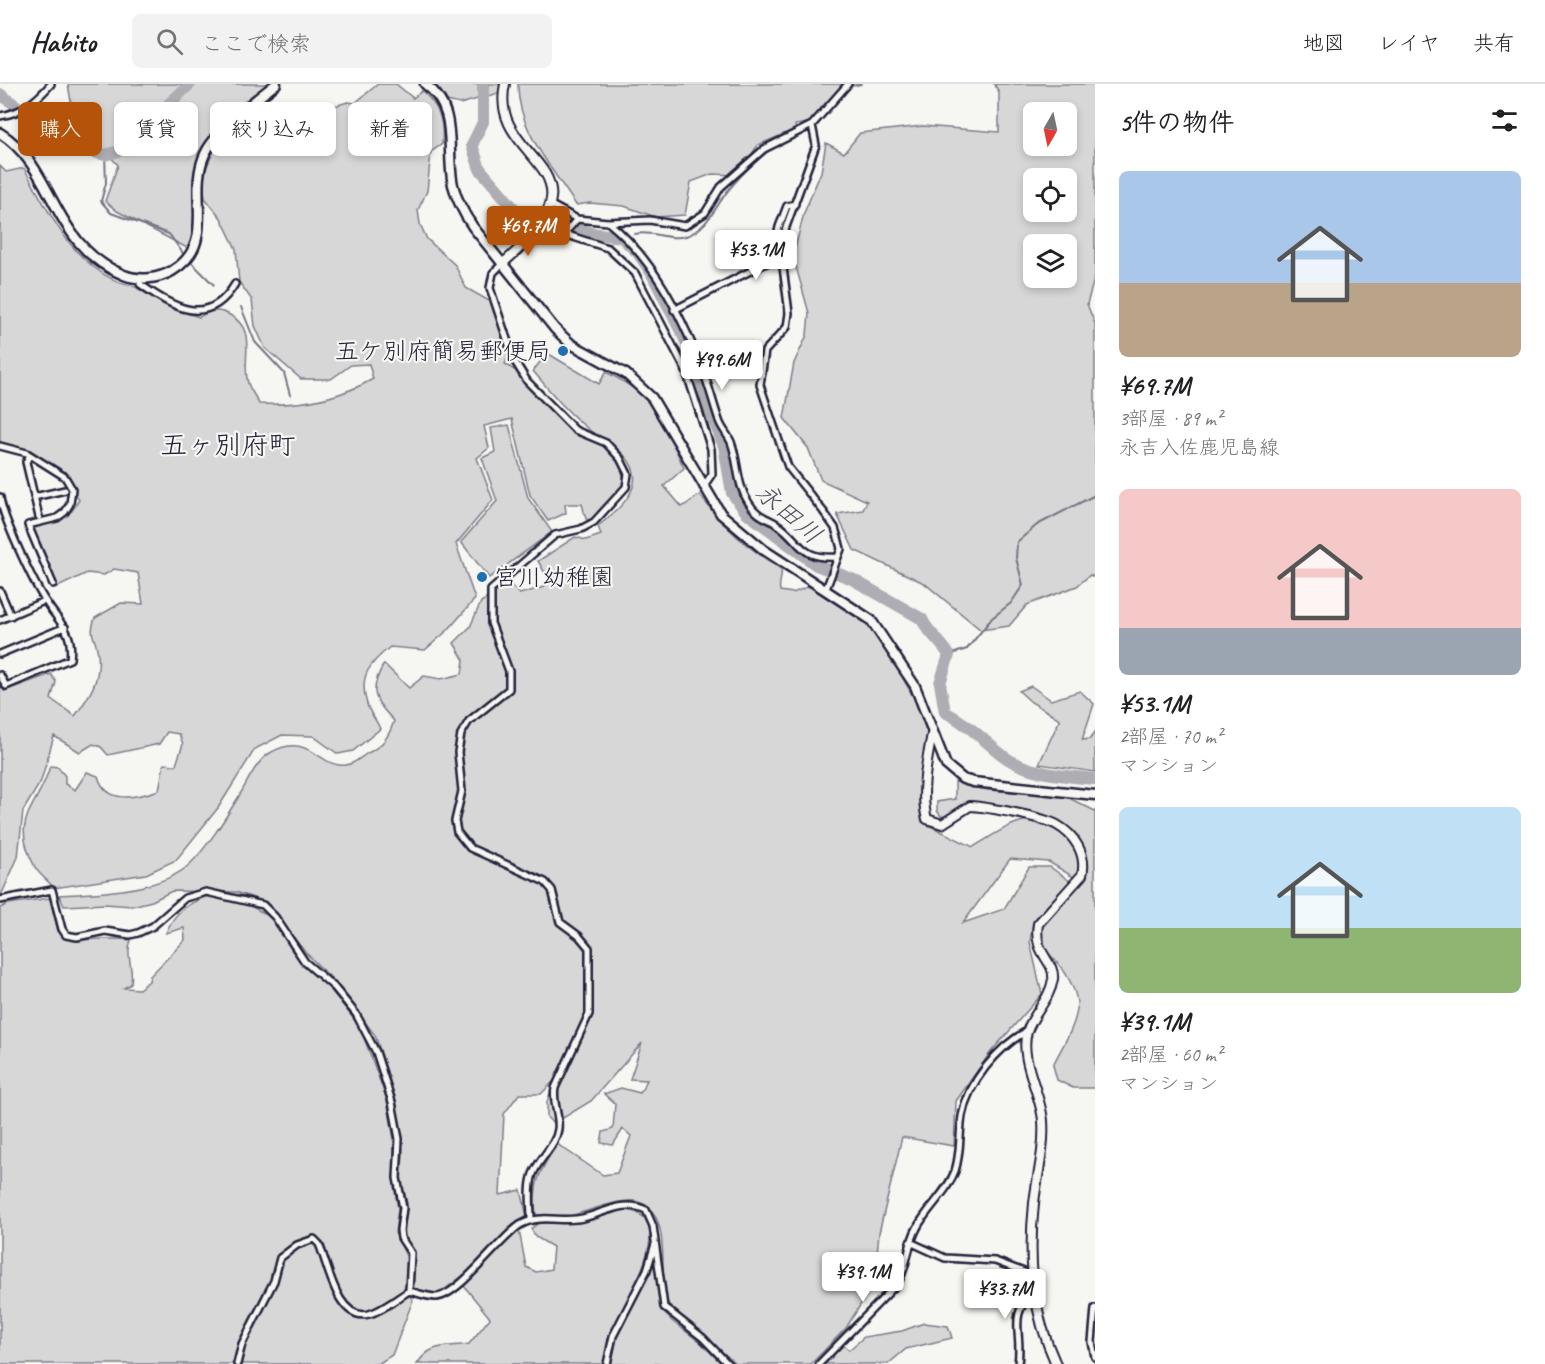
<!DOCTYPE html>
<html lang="ja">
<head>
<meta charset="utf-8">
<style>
  :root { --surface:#fff; --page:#f2f2f2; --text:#202124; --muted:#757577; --line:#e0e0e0; --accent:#b45309 }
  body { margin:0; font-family:Caveat,"Klee One",sans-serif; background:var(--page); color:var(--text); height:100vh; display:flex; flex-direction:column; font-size:22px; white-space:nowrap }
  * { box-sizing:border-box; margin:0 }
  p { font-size:20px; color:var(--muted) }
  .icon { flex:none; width:33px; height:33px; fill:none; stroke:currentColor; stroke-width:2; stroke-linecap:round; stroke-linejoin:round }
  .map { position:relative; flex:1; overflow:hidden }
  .side { display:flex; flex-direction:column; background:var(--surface); width:450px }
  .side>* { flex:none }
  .guide { position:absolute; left:18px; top:18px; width:570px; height:54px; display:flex; gap:12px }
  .needle { width:39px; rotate:189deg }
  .controls { position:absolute; left:1023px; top:18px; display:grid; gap:12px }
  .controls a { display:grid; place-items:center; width:54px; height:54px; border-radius:9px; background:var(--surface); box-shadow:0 3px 9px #0003; font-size:30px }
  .price { position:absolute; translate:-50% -51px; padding:0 14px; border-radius:6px; background:#fff; color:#222; font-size:20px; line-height:39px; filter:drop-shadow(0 2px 3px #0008) }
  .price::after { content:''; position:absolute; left:50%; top:36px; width:18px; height:14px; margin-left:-9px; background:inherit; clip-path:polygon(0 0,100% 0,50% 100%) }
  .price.current { background:var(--accent); color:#fff }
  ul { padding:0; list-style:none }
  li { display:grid; align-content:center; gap:12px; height:318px; padding:0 24px }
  li span { display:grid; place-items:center; height:186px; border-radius:9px; color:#555 }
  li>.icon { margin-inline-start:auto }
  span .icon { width:108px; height:108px; fill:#fffc; stroke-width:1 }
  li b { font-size:26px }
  h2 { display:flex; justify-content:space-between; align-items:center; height:72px; padding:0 24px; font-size:26px }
  .pill { padding:0 21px; border-radius:9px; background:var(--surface); box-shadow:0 3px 9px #0003; font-size:21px; line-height:54px }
  .pill.current { background:var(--accent); color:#fff }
  header { display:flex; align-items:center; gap:36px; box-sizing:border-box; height:84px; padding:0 30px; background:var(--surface); border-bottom:2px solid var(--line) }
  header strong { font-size:28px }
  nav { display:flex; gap:33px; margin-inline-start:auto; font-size:21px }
  .search { width:420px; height:54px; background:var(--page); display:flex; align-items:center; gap:15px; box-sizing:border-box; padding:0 21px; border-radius:9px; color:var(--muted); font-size:22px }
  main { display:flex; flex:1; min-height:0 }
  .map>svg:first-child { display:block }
  .green { fill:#d7d7d7; stroke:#7c7c89; stroke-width:1.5; fill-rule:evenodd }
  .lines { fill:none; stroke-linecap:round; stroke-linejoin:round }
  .stream { stroke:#757583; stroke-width:2 }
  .river { stroke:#adadb3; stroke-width:12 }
  .street-casing { stroke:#22223b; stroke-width:10 }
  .secondary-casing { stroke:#22223b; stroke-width:12 }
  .primary-casing { stroke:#22223b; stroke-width:13 }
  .street { stroke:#f6f6f2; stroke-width:5 }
  .secondary { stroke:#f6f6f2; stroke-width:8 }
  .primary { stroke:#f6f6f2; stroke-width:8 }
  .poi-dot { fill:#1f6fb2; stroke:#f6f6f2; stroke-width:2 }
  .labels { text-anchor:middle; stroke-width:4.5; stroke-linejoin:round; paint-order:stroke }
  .poi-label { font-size:24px; fill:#22223b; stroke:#f6f6f2; text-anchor:end }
  .water-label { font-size:26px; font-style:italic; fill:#535365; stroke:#f6f6f2 }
  .quarter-label { font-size:27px; fill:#22223b; stroke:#f6f6f2 }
</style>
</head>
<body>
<header>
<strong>Habito</strong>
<div class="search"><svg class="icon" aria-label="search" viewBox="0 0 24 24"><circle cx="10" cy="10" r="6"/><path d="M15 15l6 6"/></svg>ここで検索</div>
<nav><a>地図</a><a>レイヤ</a><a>共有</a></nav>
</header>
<main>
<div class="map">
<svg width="1095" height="1280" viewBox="0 0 1095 1280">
  <rect width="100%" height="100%" fill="#f6f6f2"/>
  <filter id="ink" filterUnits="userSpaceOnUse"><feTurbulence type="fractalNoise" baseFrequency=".0167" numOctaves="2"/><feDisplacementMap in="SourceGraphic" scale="12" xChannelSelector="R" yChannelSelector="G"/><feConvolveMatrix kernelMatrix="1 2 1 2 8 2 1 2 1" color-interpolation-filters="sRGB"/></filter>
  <g filter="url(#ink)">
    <path class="green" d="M 68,0 L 269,0 C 237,27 196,56 193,101 C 192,124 200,143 187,164 L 117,127 L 105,117 L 118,81 L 101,63 L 70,59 L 74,35 Z
      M 378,0 L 396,0 L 413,14 L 422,7 C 440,23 444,37 442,60 L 431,68 L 427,107 L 418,126 L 420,140 L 427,155 L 455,181 L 466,204 L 491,218 L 509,271 L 505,280 L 519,289 L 574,347 L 599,357 L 621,382 L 625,402 L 592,437 L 586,435 L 582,420 L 565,420 L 566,429 L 548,437 L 530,411 L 512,335 L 484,342 L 489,364 L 477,374 L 493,416 L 456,460 L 475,515 L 448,546 L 425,566 L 390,563 C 370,579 358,592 367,620 C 369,629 377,636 380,645 L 353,667 L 338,670 L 313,652 L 282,651 L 255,665 L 218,724 L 176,776 L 146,790 L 54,804 C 48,796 39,791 35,783 C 8,733 39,724 50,682 L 58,683 L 65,692 L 65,700 L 75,706 L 87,688 L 98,692 C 106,721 136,714 159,706 L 164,680 L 176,681 L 183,660 L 179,650 L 167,648 L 159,660 L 108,671 L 101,663 L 93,660 L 80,668 L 54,652 L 41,697 L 23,727 L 18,773 L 0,814 L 0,597 L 4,607 L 51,590 L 56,598 L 51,615 L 75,632 C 89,613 101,596 98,570 C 96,551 88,554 95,534 L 121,519 L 143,520 L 138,489 L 114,485 L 104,491 L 87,489 L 58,503 L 33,445 L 72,427 L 79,416 C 64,384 34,364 0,359 L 0,82 L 6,88 L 24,84 C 48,126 69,175 116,197 C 122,200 131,200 137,204 C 158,216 175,227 199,233 C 211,227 217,224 230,231 C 258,246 241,274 248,299 C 250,306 256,313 259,320 C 300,322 338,315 373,295 L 369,280 L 351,281 L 331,295 L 301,295 L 265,264 L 255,242 L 252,216 L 239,198 L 236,165 L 221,134 L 205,114 L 203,98 L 207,82 L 213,69 L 249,31 L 296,33 L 348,18 L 355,19 Z
      M 433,0 L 500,0 L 499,9 L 460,20 L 447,17 Z
      M 518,0 L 845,0 L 812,38 L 795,41 L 796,45 L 758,61 L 737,91 L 712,90 L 691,98 L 685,131 L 656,133 L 624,122 L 590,119 L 576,121 C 553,85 517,45 518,0 Z
      M 994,0 L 1095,0 L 1095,192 L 1087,220 L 1095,240 L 1095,494 L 1090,491 L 1077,502 L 1027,521 L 1009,542 L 981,546 L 924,499 L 854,466 L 837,430 L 863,426 L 867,417 L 821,396 L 808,364 L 784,334 L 794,279 L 807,251 L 809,229 L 793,172 L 804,129 L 821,88 L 826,59 L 844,69 L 860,49 L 923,42 L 999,48 L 999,8 ZM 1034,28 L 1066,28 L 1066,62 L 1034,62 ZM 1034,94 L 1066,94 L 1066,128 L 1034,128 ZM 1034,160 L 1066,160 L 1066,194 L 1034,194 Z
      M 547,269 L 599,300 L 606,288 C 658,314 661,334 684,384 L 664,402 L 682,423 L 700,411 C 724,444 747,463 781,485 C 783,493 778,498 780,507 L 793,509 L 809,502 L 863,537 L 883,559 L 915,616 L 927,649 L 920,727 L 922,738 L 973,763 C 989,754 1009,739 1028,736 C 1046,734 1074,756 1080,772 C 1082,780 1079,788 1075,794 L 1049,778 L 1010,775 L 963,839 L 1004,825 L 1029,783 L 1050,783 L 1070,797 L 1033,837 L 1030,858 L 1042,910 L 990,969 L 956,1017 L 954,1062 L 902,1053 L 879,1149 L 874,1199 L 846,1244 L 811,1280 L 736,1280 C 726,1271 671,1226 668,1219 C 656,1192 675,1132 639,1118 C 623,1112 586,1129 568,1132 C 557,1133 546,1131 536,1131 C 532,1099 540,1087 557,1060 L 603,1091 L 617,1089 L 631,1052 L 623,1045 L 613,1061 L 601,1059 L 603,1048 L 613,1045 L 615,1020 L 604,1010 L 621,1004 L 640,1009 L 647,996 L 630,995 L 642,959 L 591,1017 L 553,1040 L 547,1033 L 547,1018 L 554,997 L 541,1010 L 519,1010 L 504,1030 L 500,1111 L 521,1106 L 527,1132 L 509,1144 L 466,1189 L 445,1205 L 435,1209 L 413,1204 L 415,1169 L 404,1152 L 407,1119 L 401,1096 L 403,1071 L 396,1016 L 375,951 L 334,897 L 305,868 L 266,818 L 236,808 L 172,807 L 152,817 L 132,822 L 105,820 L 64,822 L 59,811 C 97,809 161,808 190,780 C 208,762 223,738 236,717 C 246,702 254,679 270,669 C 309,646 320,685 346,681 C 354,680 360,674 366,670 C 382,662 388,655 394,637 C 374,616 368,607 384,580 L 409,604 L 424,592 L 441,595 L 462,590 L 464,576 L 454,559 L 470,543 L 481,518 L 509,500 L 520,510 L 544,503 L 549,496 L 538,477 L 575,453 L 586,456 L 601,451 L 598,442 C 616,428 646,404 630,379 C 622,364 599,355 587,344 C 566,327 550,307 533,287 Z
      M 509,341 L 528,414 L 552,448 L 489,494 L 461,458 L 497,417 L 482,374 L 495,368 L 491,344 Z
      M 1031,602 L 1051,616 L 1080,607 L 1094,620 L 1082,656 L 1090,655 L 1095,648 L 1095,688 L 1039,680 L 1060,635 L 1031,618 L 1019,607 Z
      M 955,698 L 988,706 L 1065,712 L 1095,727 L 1095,1004 L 1073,1004 L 1057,996 L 1053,981 C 1061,964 1075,944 1077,925 C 1079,912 1068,891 1060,882 C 1048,867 1033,860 1044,838 L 1086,791 C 1095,731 1009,719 968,719 L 949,733 L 941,732 L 937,727 L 937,718 L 955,715 Z
      M 208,812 L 245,819 L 267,831 L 276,839 L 292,867 L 331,906 L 360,943 L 387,1016 L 394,1055 L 394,1101 L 398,1125 L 395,1149 L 408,1176 L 405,1206 L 413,1216 L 392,1271 L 378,1280 L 0,1280 L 0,824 L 8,820 L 50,814 L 58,847 L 66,855 C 88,857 108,853 131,856 C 125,871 134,884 131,900 L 124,904 L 139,905 L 149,897 L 150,892 L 185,856 L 184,844 L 166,849 C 174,828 188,819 208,812 Z
      M 625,1126 C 685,1131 620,1224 610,1252 C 607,1261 606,1271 604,1280 L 417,1280 C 432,1258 445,1264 469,1260 L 490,1234 L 464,1202 L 519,1146 L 526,1183 L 536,1188 L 551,1185 L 553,1163 L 536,1153 L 531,1145 L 538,1139 L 578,1139 Z
      M 655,1175 L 661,1226 L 673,1238 L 700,1258 L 722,1280 L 611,1280 L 617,1253 Z
      M 924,1239 L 948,1242 L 952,1254 L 906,1265 L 888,1280 L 825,1280 L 843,1261 L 849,1266 L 864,1253 L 902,1247 Z"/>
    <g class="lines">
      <path class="stream" d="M 845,7 L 851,2 L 861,0
        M 817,41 L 836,18
        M 788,56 L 810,46
        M 105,71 L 106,99 L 101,117 L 111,129 L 169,150 L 185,172
        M 635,150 C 652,146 669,157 686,152 C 708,145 717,119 730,104 C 743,89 759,73 775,62
        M 189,176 L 214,201
        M 241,223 L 255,258 L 284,289 L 290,311
        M 949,571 L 967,565 L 992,534 L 1011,519 L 1023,501 L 1016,474 L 1017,458 L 1037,441 L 1095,411"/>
      <path class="river" d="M 483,0 L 483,38 L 472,61 L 480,85 L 517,128 L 563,138 L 591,149 L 621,153 L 638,169 L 651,188 L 697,279 L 706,317 L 724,362 L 732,409 L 746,428 L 816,481 L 852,495 L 922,535 C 927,548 941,557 949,571 L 940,599 L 945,628 C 967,639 982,655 1001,670 C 1025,690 1065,692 1095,695
        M 0,10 L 32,33 L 53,54 L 68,62 L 105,71 L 126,65 L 138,49 L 190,0"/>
      <g class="street-casing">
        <path id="street" d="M 0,32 C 22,29 36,17 51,0
          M 812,41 L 816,61 L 786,143 L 781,168 L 789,229 L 787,243 L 765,267 L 760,301 L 788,383 L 823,427 L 835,444 L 839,457 L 841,465 L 826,505
          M 551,121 L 577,135 L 608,138 L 650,136 L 685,142 L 705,129 L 721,103 L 764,65 L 812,41 L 848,0
          M 577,135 L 564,150 L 608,164 L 635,189 L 686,287 L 711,365 L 712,390 L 703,403
          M 608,138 C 653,174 680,229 701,282 C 709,300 713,320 720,339 C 723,346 728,351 731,358 C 739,379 736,400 749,419 C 757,432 765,433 777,440 C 802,457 799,476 838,473
          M 502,180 L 493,189 L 490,204 L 514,276 L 527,297 L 575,346 L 606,359 L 620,374 L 628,390 L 626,403 L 594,438 L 581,445 L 555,451 L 491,506 L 491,539 L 509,587 L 509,605 L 469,637 L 461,650 L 458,668 L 462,707 L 455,737 L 457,748 L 470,764 L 545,798 L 552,806 L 560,838 L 579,852 L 589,864 L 589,930 L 555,1004 C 552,1019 560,1031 558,1045 C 556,1062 539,1074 533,1090 C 528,1104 531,1121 531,1136
          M 140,194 L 140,200 C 172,223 208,245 235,200
          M 674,226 L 772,176 L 779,143 L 787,122 L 795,120
          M 0,362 L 27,369 L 65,393 L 72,405 L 70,420 L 65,428 L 57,434 L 28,441 L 53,500
          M 30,371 L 26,378 L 39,433
          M 0,413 C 2,433 34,500 46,518 C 59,539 74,547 70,575 L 6,602 L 0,591
          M 34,413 L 65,406
          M 0,507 L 11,532
          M 0,536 L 44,517
          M 0,570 L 65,543
          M 0,816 L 52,806 L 62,845 L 66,851 L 77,853 L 105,847 L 130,851 L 138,849 L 153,842 L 185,814 L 206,808 L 263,821 L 275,833 L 305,878 L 334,903 L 356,930 L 376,968 L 392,1018 L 399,1055 L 397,1094 L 403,1124 L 400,1146 L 401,1154 L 411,1169 L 409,1207
          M 910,1158 L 945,1174 L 995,1177 L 1032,1191
          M 1095,1224 L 1092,1258 L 1095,1273
          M 237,1280 L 242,1260 L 274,1197 L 280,1174 L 297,1161 L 314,1155 L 319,1160 C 328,1180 337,1238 369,1230 C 382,1227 397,1214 409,1207 C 417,1209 427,1213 436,1213 C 459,1212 499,1155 520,1141 C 539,1129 562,1139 583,1134 C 605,1129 624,1115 646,1126 L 653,1142 L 664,1223 L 703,1254 L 728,1280
          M 607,1280 L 613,1252 L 647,1186 L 655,1160
          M 819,1280 L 897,1200 C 908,1183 907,1162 917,1144 C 927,1124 947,1109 955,1087 C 961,1069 959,1051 962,1032 C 968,998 998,963 1027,947
          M 1018,1280 C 1023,1246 1007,1235 1033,1207"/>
      </g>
      <g class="secondary-casing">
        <path id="secondary" d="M 502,180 C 620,80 487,81 505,0
          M 932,650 C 927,676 920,710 927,735 L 942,740 L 970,722 C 987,723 1043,733 1057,741 C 1075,751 1087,771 1082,791 L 1038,840 C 1033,871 1055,876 1053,895 C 1050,916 1033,929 1027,948 C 1019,976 1041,1009 1043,1037 C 1045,1065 1037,1092 1034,1119 C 1028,1176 1032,1228 1056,1280"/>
      </g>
      <g class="primary-casing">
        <path id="primary" d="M 425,0 C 460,26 445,65 453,101 C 457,117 464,130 473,143 L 555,245 L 571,260 L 626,290 L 652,314 L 721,430 L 764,466 L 871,536 L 915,602 L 946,681 L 963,695 L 973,698 L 1095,711
          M 0,49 C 56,84 51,162 124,191 C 139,197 158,195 172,187 C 219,159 186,110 205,70 C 217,45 254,17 276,0"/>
      </g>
      <use href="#street" class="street"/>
      <use href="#secondary" class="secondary"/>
      <use href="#primary" class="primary"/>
    </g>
  </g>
  <g class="poi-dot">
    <circle cx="563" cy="267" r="6"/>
    <circle cx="482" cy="493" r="6"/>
  </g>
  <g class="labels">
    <g class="poi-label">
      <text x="551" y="275">五ケ別府簡易郵便局</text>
      <text x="494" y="501" text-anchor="start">宮川幼稚園</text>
    </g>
    <g class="water-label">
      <text transform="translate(789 429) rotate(41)" y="9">永田川</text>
    </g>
    <g class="quarter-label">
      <text x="228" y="370">五ヶ別府町</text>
    </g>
  </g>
</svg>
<div class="controls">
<a><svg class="needle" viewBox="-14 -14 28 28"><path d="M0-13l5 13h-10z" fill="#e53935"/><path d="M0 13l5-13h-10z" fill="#757577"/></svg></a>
<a><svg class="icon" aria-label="locate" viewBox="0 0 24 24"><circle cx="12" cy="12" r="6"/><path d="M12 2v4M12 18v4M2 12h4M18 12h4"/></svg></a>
<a><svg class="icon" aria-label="layers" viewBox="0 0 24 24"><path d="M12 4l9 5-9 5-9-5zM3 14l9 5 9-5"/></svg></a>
</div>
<b class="price current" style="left:528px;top:173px">¥69.7M</b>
<b class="price" style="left:756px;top:197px">¥53.1M</b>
<b class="price" style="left:722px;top:307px">¥99.6M</b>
<b class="price" style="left:863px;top:1219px">¥39.1M</b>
<b class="price" style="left:1005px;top:1236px">¥33.7M</b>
<div class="guide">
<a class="pill current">購入</a>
<a class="pill">賃貸</a>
<a class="pill">絞り込み</a>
<a class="pill">新着</a>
</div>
</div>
<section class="side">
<h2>5件の物件<svg class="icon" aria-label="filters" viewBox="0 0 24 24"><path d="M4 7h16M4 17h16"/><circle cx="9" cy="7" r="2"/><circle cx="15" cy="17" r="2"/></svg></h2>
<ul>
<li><span style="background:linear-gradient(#a9c7e8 60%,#b9a48a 0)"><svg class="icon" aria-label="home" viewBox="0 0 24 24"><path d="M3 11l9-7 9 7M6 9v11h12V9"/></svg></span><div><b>¥69.7M</b><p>3部屋 · 89 m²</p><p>永吉入佐鹿児島線</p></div></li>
<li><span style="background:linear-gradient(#f6c9c9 75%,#9aa5b1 0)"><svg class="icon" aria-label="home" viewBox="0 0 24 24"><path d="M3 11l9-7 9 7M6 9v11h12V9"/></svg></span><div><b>¥53.1M</b><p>2部屋 · 70 m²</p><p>マンション</p></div></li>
<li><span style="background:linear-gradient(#bfe0f5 65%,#8fb573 0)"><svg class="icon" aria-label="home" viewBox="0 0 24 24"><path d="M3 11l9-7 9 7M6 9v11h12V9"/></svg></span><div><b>¥39.1M</b><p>2部屋 · 60 m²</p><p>マンション</p></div></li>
</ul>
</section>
</main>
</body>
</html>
